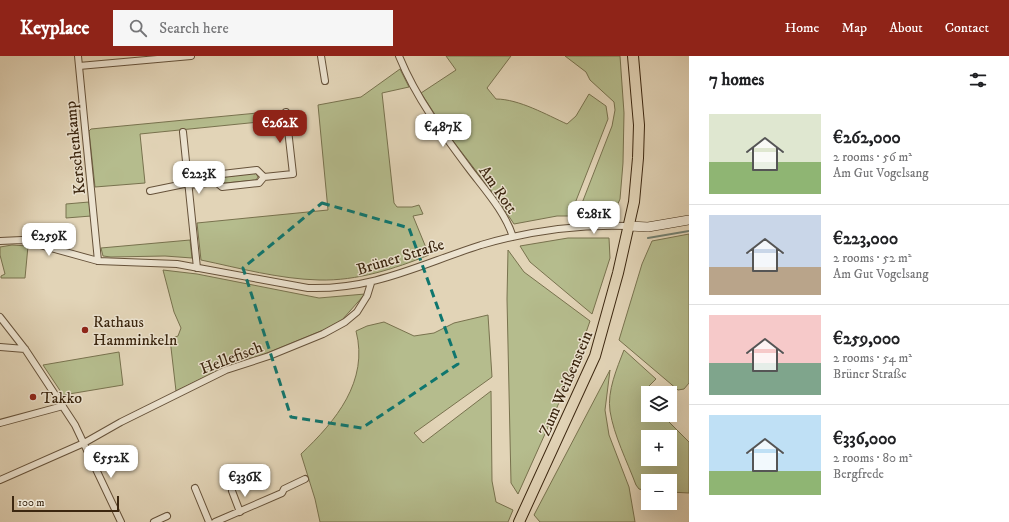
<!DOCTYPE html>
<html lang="en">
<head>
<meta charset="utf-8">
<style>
  :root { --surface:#fff; --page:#f6f6f6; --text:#202124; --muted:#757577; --line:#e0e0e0; --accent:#8f2418 }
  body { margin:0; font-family:"IM FELL DW Pica",serif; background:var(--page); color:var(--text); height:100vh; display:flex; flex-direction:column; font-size:15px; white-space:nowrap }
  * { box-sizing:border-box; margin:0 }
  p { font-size:13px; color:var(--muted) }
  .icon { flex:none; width:22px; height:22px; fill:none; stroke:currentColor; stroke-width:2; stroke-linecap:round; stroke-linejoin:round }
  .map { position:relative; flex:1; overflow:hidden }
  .drawer { display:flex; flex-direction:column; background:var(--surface); width:320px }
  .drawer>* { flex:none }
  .tools { position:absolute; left:641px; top:330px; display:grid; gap:8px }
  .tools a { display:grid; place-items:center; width:36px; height:36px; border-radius:0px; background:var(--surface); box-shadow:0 4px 16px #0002; font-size:20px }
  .scale { position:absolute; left:12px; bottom:10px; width:107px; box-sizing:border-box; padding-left:4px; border:2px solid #3c2710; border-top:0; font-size:11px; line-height:14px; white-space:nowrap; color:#3c2710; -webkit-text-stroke:3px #ece3d0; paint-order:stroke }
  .price { position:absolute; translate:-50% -34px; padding:0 9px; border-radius:8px; background:#fff; color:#222; font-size:13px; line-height:26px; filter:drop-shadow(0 1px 2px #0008) }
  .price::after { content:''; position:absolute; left:50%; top:24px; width:12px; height:9px; margin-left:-6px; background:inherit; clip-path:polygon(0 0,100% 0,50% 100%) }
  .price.selected { background:var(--accent); color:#fff }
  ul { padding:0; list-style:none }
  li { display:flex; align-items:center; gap:12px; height:100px; padding:0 20px }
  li+li { border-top:1px solid var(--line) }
  li span { display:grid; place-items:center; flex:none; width:112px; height:80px; border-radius:0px; color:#555 }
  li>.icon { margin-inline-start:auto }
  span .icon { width:48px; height:48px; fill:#fffc; stroke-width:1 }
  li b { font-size:17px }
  h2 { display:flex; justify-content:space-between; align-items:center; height:48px; padding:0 20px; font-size:17px }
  header { display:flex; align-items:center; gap:24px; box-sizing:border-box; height:56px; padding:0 20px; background:var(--accent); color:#fff }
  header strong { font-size:19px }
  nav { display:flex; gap:22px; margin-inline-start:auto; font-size:14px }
  .search { width:280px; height:36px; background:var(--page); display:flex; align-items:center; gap:10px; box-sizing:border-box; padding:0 14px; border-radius:0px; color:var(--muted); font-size:15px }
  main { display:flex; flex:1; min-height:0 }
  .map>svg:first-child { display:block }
  .green { fill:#b5bc8d; stroke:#78724e; fill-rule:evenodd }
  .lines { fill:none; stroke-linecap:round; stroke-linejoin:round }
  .stream { stroke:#717e6f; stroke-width:2 }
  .street-casing { stroke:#66523a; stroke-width:8 }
  .secondary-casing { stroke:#3c2710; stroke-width:10 }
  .primary-casing { stroke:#3c2710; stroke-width:12 }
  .street { stroke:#ece3d0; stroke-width:6 }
  .secondary { stroke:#ece3d0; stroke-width:9 }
  .primary { stroke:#e2d4b7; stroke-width:10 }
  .marked { fill:none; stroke:#0f766e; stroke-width:3; stroke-dasharray:8 5; stroke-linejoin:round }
  .poi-dot { fill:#8f2418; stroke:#ece3d0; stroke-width:1.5 }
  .labels { text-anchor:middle; stroke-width:3; stroke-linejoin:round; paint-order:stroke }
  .street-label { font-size:16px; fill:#3c2710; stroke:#ece3d0 }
  .poi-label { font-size:16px; fill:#3c2710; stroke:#ece3d0; text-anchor:start }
</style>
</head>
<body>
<header>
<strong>Keyplace</strong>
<div class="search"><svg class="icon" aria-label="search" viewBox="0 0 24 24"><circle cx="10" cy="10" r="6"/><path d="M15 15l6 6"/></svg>Search here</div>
<nav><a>Home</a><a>Map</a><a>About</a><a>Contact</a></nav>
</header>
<main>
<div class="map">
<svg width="689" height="466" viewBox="0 0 689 466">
  <rect width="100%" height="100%" fill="#e2d4b7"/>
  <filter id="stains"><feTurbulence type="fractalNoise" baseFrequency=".005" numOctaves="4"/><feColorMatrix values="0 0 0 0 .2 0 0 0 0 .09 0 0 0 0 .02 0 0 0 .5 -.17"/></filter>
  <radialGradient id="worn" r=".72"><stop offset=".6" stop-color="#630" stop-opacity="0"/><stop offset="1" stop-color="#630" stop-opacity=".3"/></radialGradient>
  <path class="green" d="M 446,0 L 511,0 L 487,32 L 496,43 C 519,43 547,59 567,68 L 576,60 L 589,38 L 606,50 L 608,63 L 570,160 L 557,160 L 514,168 L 496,141 L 447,77 L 421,37 L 456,14 Z
    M 565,0 L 620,0 L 624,57 L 623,107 L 620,143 L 617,150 L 608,158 L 577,160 L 612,70 L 615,54 L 614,46 L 590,24 L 586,16 Z
    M 400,13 L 409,31 L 382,37 L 394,147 L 397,151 L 412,151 L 419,149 L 423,158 L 413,160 L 429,199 C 394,213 357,225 319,224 C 279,223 239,212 201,204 L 197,167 L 328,154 L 318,49 L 361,41 Z
    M 268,56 L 269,65 L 140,78 L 145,127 L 95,131 L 89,75 L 91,73 Z
    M 256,117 L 258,121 L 256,124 L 225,127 L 221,124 L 223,121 Z
    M 89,146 L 91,160 L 66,162 L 66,148 Z
    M 689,178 L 689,327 L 684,333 L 678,334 L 619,284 L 642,208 L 652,185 Z
    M 568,182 L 609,182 L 610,202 L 592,258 L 530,206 L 520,190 Z
    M 190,184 L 192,202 L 165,200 L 111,201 L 103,200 L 101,192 Z
    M 12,189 L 28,190 L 25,222 L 1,222 L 1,220 L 5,218 L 0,199 L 0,191 Z
    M 508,194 L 524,216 L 590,265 L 571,320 L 518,438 L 511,427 L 507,243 Z
    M 163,214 L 197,218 L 319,242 L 365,238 L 342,264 L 326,273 L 248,305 L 218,315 L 176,335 L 170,283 L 178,280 L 181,272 L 174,256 Z
    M 488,259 L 492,321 L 414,377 L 423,387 L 491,335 L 492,425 L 496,446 L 513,454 L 508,466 L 320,466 L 315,443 L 301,398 C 336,365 369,325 356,275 L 367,270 L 384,266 L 414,280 L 434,277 L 454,267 Z
    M 624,294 L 656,323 L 642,337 L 648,343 L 648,359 L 662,359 L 689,386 L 689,437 L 670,436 L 670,425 L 648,425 L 648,435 L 639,433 L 636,429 C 627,405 614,380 610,355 C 607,335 617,312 624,294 ZM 648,381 L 670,381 L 670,403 L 648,403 Z
    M 119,296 L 123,329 L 63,339 L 43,309 Z
    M 610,314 L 605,354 L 609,379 L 629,431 L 635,466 L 540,466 L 534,459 Z"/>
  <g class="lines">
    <path class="stream" d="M 648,182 L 689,175"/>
    <g class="street-casing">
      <path id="street" d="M 78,0 L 98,205
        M 321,0 L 325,25
        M 399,0 C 416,42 443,78 470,114 C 486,135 505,156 513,181
        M 79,10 L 191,0
        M 183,76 L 197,212
        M 264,121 L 293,118 L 286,56
        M 189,129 L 216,126 L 222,131 L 259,127 L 264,121 L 257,114 L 222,118 L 216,126
        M 150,135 L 189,127
        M 0,185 L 22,184 L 98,205 L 177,208 L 308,232 C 374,234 421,208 481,189 C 529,175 579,168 629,170
        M 0,261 L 25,293 L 75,369 L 121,466
        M 0,291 L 25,293
        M 0,367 L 63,350
        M 0,424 L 84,387 L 121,366 L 226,314 L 269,300 L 323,278 L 345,266 L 357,256 L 367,240 L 371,227
        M 195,432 L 209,466
        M 232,435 L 240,456
        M 154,466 L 167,460
        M 215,466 L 282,437 L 284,433 L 305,423"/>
    </g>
    <g class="secondary-casing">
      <path id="secondary" d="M 629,170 L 648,171 L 689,164"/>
    </g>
    <g class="primary-casing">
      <path id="primary" d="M 519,466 L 595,300 L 618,217 L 634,146 L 638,102 L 639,69 L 633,0"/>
    </g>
    <use href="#street" class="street"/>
    <use href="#secondary" class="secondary"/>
    <use href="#primary" class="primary"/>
  </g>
  <path class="marked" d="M 322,147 L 409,172 L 458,308 L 362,372 L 291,361 L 243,212 Z"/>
  <g class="poi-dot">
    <circle cx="85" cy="274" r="4"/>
    <circle cx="33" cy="341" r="4"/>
  </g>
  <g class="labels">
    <g class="street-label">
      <text transform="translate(74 92) rotate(-96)" y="6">Kerschenkamp</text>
      <text transform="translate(499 133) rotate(55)" y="6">Am Rott</text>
      <text transform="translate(400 200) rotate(-17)" y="6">Brüner Straße</text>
      <text transform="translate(231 301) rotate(-21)" y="6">Hellefisch</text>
      <text transform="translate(565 327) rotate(-67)" y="6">Zum Weißenstein</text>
    </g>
    <g class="poi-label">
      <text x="93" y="271">Rathaus<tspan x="93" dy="18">Hamminkeln</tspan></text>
      <text x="41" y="347">Takko</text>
    </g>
  </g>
  <rect width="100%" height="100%" filter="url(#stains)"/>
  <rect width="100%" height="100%" fill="url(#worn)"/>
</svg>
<div class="tools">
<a><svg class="icon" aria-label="layers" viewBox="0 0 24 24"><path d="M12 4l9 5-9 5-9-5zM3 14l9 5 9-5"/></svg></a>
<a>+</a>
<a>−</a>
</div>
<div class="scale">100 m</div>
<b class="price selected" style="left:280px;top:88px">€262K</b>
<b class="price" style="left:443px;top:92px">€487K</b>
<b class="price" style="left:199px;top:139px">€223K</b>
<b class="price" style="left:594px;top:179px">€281K</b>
<b class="price" style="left:49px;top:201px">€259K</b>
<b class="price" style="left:111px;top:423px">€552K</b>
<b class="price" style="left:245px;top:442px">€336K</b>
</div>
<section class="drawer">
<h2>7 homes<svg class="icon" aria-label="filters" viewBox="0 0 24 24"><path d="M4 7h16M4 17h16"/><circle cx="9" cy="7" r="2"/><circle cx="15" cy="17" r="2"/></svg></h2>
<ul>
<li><span style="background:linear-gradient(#dfe7d0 60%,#8fb573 0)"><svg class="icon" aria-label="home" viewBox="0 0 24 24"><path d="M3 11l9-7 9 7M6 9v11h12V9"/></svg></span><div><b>€262,000</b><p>2 rooms · 56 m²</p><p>Am Gut Vogelsang</p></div></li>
<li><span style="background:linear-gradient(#c9d6e8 65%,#b9a48a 0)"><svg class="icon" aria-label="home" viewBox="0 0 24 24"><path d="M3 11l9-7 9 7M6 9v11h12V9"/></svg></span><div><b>€223,000</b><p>2 rooms · 52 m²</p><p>Am Gut Vogelsang</p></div></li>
<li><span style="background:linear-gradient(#f6c9c9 60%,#7fa58c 0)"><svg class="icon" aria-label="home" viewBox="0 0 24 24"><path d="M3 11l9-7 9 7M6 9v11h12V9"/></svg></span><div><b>€259,000</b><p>2 rooms · 54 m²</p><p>Brüner Straße</p></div></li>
<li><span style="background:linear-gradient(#bfe0f5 70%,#8fb573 0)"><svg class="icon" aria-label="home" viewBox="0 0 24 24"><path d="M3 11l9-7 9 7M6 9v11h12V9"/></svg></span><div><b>€336,000</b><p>2 rooms · 80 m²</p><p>Bergfrede</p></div></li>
</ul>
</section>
</main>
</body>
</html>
